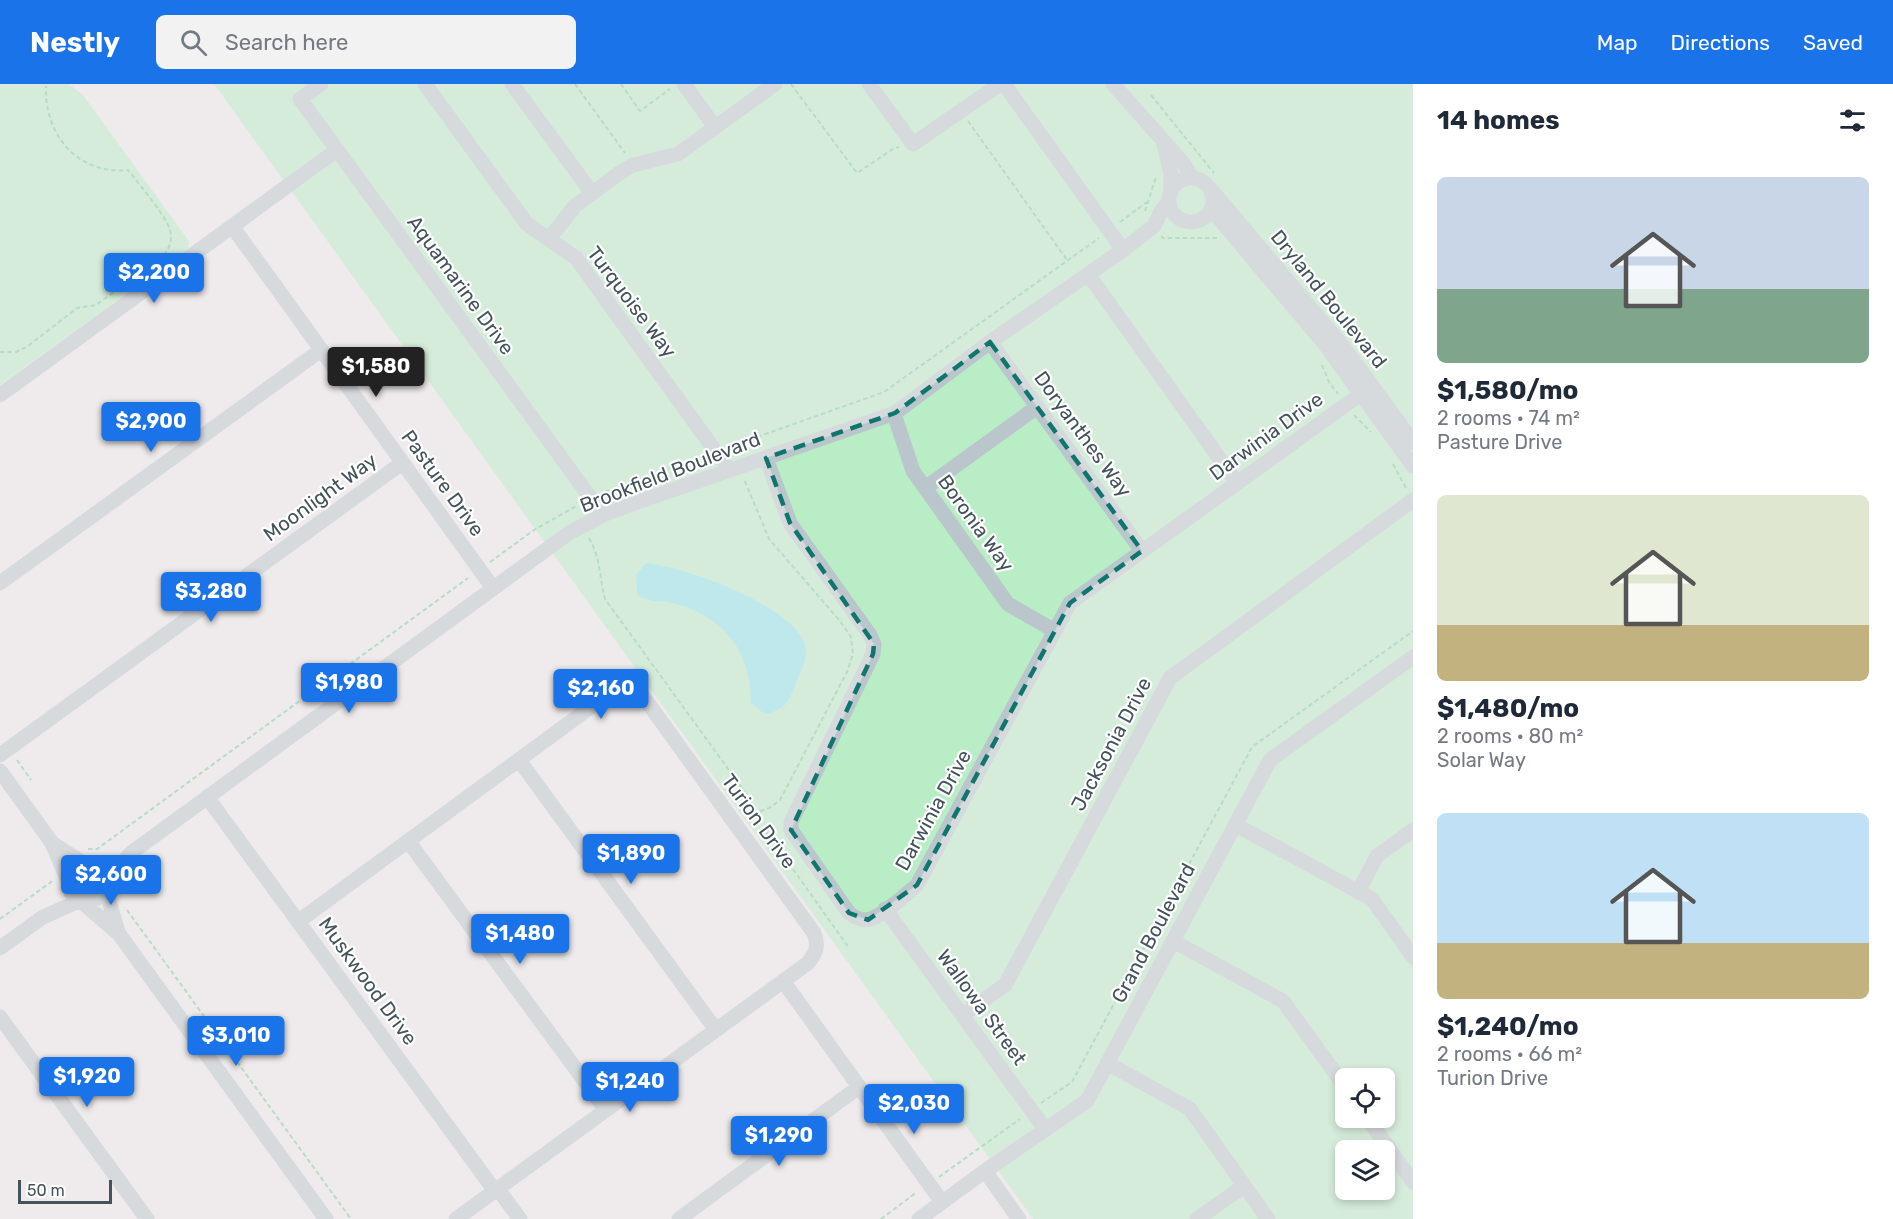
<!DOCTYPE html>
<html lang="en">
<head>
<meta charset="utf-8">
<style>
  :root { --surface:#fff; --page:#f2f2f3; --text:#1f2937; --muted:#747a83; --accent:#1a73e8 }
  body { margin:0; font-family:Rubik,sans-serif; background:var(--page); color:var(--text); height:100vh; display:flex; flex-direction:column; font-size:22px; white-space:nowrap }
  * { box-sizing:border-box; margin:0 }
  p { font-size:20px; color:var(--muted) }
  .icon { flex:none; width:33px; height:33px; fill:none; stroke:currentColor; stroke-width:2; stroke-linecap:round; stroke-linejoin:round }
  .map { position:relative; flex:1; overflow:hidden }
  .sheet { display:flex; flex-direction:column; background:var(--surface); width:480px }
  .sheet>* { flex:none }
  .controls { position:absolute; left:1335px; top:984px; display:grid; gap:12px }
  .controls a { display:grid; place-items:center; width:60px; height:60px; border-radius:9px; background:var(--surface); box-shadow:0 3px 9px #0003; font-size:30px }
  .scale { position:absolute; left:18px; bottom:15px; width:94px; box-sizing:border-box; padding-left:6px; border:3px solid #445259; border-top:0; font-size:16px; line-height:21px; white-space:nowrap; color:#445259; -webkit-text-stroke:4px #fff; paint-order:stroke }
  .price { position:absolute; translate:-50% -51px; padding:0 14px; border-radius:6px; background:var(--accent); color:#fff; font-size:20px; line-height:39px; filter:drop-shadow(0 2px 3px #0008) }
  .price::after { content:''; position:absolute; left:50%; top:36px; width:18px; height:14px; margin-left:-9px; background:inherit; clip-path:polygon(0 0,100% 0,50% 100%) }
  .price.current { background:#222; color:#fff }
  ul { padding:0; list-style:none }
  li { display:grid; align-content:center; gap:12px; height:318px; padding:0 24px }
  li span { display:grid; place-items:center; height:186px; border-radius:9px; color:#555 }
  li>.icon { margin-inline-start:auto }
  span .icon { width:108px; height:108px; fill:#fffc; stroke-width:1 }
  li b { font-size:26px }
  h2 { display:flex; justify-content:space-between; align-items:center; height:72px; padding:0 24px; font-size:26px }
  header { display:flex; align-items:center; gap:36px; box-sizing:border-box; height:84px; padding:0 30px; background:var(--accent); color:#fff }
  header strong { font-size:28px }
  nav { display:flex; gap:33px; margin-inline-start:auto; font-size:21px }
  .search { width:420px; height:54px; background:var(--page); display:flex; align-items:center; gap:15px; box-sizing:border-box; padding:0 21px; border-radius:9px; color:var(--muted); font-size:22px }
  main { display:flex; flex:1; min-height:0 }
  .map>svg:first-child { display:block }
  .green { fill:#b9edc5; fill-rule:evenodd }
  .water { fill:#86e5ea }
  .lines { fill:none; stroke-linecap:round; stroke-linejoin:round }
  .path { stroke:#72ca91; stroke-width:2; stroke-dasharray:4.5 3; stroke-linecap:butt }
  .minor { stroke:#bac6cb; stroke-width:15 }
  .marked { fill:none; stroke:#0f766e; stroke-width:4.5; stroke-dasharray:12 8; stroke-linejoin:round }
  .labels { text-anchor:middle; stroke-width:4.5; stroke-linejoin:round; paint-order:stroke }
  .street-label { font-size:20px; fill:#445259; stroke:#fff }
</style>
</head>
<body>
<header>
<strong>Nestly</strong>
<div class="search"><svg class="icon" aria-label="search" viewBox="0 0 24 24"><circle cx="10" cy="10" r="6"/><path d="M15 15l6 6"/></svg>Search here</div>
<nav><a>Map</a><a>Directions</a><a>Saved</a></nav>
</header>
<main>
<div class="map">
<svg width="1413" height="1135" viewBox="0 0 1413 1135">
  <rect width="100%" height="100%" fill="#efebec"/>
  <path class="green" d="M 0,0 L 69,0 L 83,11 L 189,157 L 188,165 L 0,301 Z
    M 214,0 L 1413,0 L 1413,1135 L 1033,1135 ZM 1346,994 L 1384,994 L 1384,1034 L 1346,1034 ZM 1346,1066 L 1384,1066 L 1384,1106 L 1346,1106 Z"/>
  <path class="water" d="M 646,479 C 685,483 793,521 805,561 C 808,572 803,582 799,592 C 795,601 791,614 785,621 C 781,625 774,627 769,630 L 762,628 L 751,619 C 750,610 750,601 748,592 C 741,553 709,528 672,519 C 659,516 649,519 637,511 L 636,491 Z"/>
  <g class="lines">
    <path class="path" d="M 575,0 L 625,69
      M 621,0 L 640,27 L 670,5
      M 791,0 L 857,89 L 893,65 L 899,63
      M 1151,11 L 1214,89
      M 968,37 L 1067,176
      M 1145,127 L 1156,93
      M 1120,138 L 1147,118
      M 1161,152 L 1163,154 L 1217,154
      M 0,268 L 16,268 L 28,262 L 77,224 L 96,221 L 162,173 C 169,165 173,157 170,146 C 167,133 138,99 128,86 C 78,91 44,51 46,2
      M 1322,281 L 1329,298 L 1338,310
      M 1354,331 L 1371,348
      M 729,363 L 884,308 L 1099,154
      M 1393,380 L 1406,404
      M 605,408 L 704,372
      M 589,454 C 601,475 599,493 605,515 L 747,711 L 756,729 L 771,723 L 780,716 L 848,586 L 853,569 L 851,553 L 840,537 L 769,455 L 744,395
      M 490,478 L 534,446 L 578,421
      M 17,676 L 31,696
      M 756,729 L 763,743 L 849,864
      M 88,765 L 97,765 L 468,494
      M 121,810 L 123,801 L 121,799
      M 127,826 L 351,1135
      M 0,835 L 51,798 L 52,795
      M 1041,1019 L 1072,998 L 1252,663 L 1413,547
      M 939,1093 L 1020,1035
      M 881,1135 L 917,1108"/>
    <path class="minor" d="M 321,0 L 300,15 L 603,431
      M 425,0 L 527,140 L 576,174 L 729,386
      M 512,0 L 592,109
      M 684,0 L 715,43
      M 869,0 L 913,60 L 1000,0
      M 1004,0 L 1123,166
      M 1113,0 L 1184,80 L 1192,94
      M 1164,60 L 1171,90 L 1171,106
      M1169 116a22 22 0 1 1 44 0a22 22 0 1 1-44 0Z
      M 1208,102 L 1342,261 L 1413,358
      M 1211,125 L 1327,263 L 1413,382
      M 232,142 L 493,504
      M 549,155 L 575,122 L 618,90 L 633,81 L 678,70 L 775,0
      M 1088,190 L 1237,399
      M 990,258 L 1142,467
      M 0,311 L 337,66
      M 894,330 L 913,387 L 1008,520 L 1055,547
      M 766,374 L 790,439 L 870,551 L 874,560 L 873,570 L 791,738 L 791,746 L 849,829 C 854,833 860,836 866,836 C 880,835 906,810 917,801 L 1070,519 L 1361,310
      M 925,404 L 1037,323
      M 0,499 L 321,266
      M 0,671 L 402,379
      M 519,676 L 716,946
      M 0,687 L 52,759 L 69,799
      M 207,713 L 495,1107
      M 1236,741 L 1372,815 L 1413,873
      M 408,757 L 606,1026
      M 52,759 L 91,784
      M 104,799 L 131,769 L 569,449 L 603,431 L 635,419 L 895,329 L 990,258 L 1123,166 L 1154,142 L 1161,127 L 1169,118
      M 104,803 L 96,815 C 74,826 58,797 77,786 C 84,782 93,783 99,788 C 103,793 115,840 119,850
      M 1358,808 L 1377,772 L 1413,746
      M 82,818 L 119,850 L 326,1135
      M 885,825 L 1045,1045
      M 299,837 L 603,614 C 624,601 632,599 648,619 L 814,849 C 819,862 816,869 808,879 L 456,1135
      M 1173,857 L 1283,917 L 1346,1004
      M 0,864 L 43,833 L 79,817
      M 783,897 L 942,1118
      M 962,931 L 1005,901 L 1170,594 L 1413,416
      M 0,933 L 147,1135
      M 1107,979 L 1190,1025 L 1268,1135
      M 1367,1034 L 1413,1098
      M 985,1087 L 1019,1135
      M 498,1105 L 520,1135
      M 679,1135 L 859,1003
      M 919,1135 L 985,1087 L 1087,1017 L 1270,676 L 1413,573
      M 1197,1135 L 1244,1102"/>
  </g>
  <path d="M0 0H1413V1135H0ZM 990,258 L 1142,467 L 1070,519 L 917,801 L 868,836 L 849,829 L 791,746 L 873,570 L 874,560 L 790,439 L 766,374 L 895,329 Z" fill="#efebec" fill-opacity=".55" fill-rule="evenodd"/>
  <path class="marked" d="M 990,258 L 1142,467 L 1070,519 L 917,801 L 868,836 L 849,829 L 791,746 L 873,570 L 874,560 L 790,439 L 766,374 L 895,329 Z"/>
  <g class="labels">
    <g class="street-label">
      <text transform="translate(461 201) rotate(54)" y="7">Aquamarine Drive</text>
      <text transform="translate(1329 215) rotate(51)" y="7">Dryland Boulevard</text>
      <text transform="translate(632 218) rotate(53)" y="7">Turquoise Way</text>
      <text transform="translate(1083 350) rotate(54)" y="7">Doryanthes Way</text>
      <text transform="translate(1266 352) rotate(-36)" y="7">Darwinia Drive</text>
      <text transform="translate(670 388) rotate(-21)" y="7">Brookfield Boulevard</text>
      <text transform="translate(443 399) rotate(54)" y="7">Pasture Drive</text>
      <text transform="translate(320 413) rotate(-36)" y="7">Moonlight Way</text>
      <text transform="translate(976 439) rotate(54)" y="7">Boronia Way</text>
      <text transform="translate(1111 660) rotate(-62)" y="7">Jacksonia Drive</text>
      <text transform="translate(933 726) rotate(-61)" y="7">Darwinia Drive</text>
      <text transform="translate(759 737) rotate(54)" y="7">Turion Drive</text>
      <text transform="translate(1153 849) rotate(-62)" y="7">Grand Boulevard</text>
      <text transform="translate(368 897) rotate(54)" y="7">Muskwood Drive</text>
      <text transform="translate(982 923) rotate(54)" y="7">Wallowa Street</text>
    </g>
  </g>
</svg>
<div class="controls">
<a><svg class="icon" aria-label="locate" viewBox="0 0 24 24"><circle cx="12" cy="12" r="6"/><path d="M12 2v4M12 18v4M2 12h4M18 12h4"/></svg></a>
<a><svg class="icon" aria-label="layers" viewBox="0 0 24 24"><path d="M12 4l9 5-9 5-9-5zM3 14l9 5 9-5"/></svg></a>
</div>
<div class="scale">50 m</div>
<b class="price" style="left:154px;top:220px">$2,200</b>
<b class="price current" style="left:376px;top:314px">$1,580</b>
<b class="price" style="left:151px;top:369px">$2,900</b>
<b class="price" style="left:211px;top:539px">$3,280</b>
<b class="price" style="left:349px;top:630px">$1,980</b>
<b class="price" style="left:601px;top:636px">$2,160</b>
<b class="price" style="left:631px;top:801px">$1,890</b>
<b class="price" style="left:111px;top:822px">$2,600</b>
<b class="price" style="left:520px;top:881px">$1,480</b>
<b class="price" style="left:236px;top:983px">$3,010</b>
<b class="price" style="left:87px;top:1024px">$1,920</b>
<b class="price" style="left:630px;top:1029px">$1,240</b>
<b class="price" style="left:914px;top:1051px">$2,030</b>
<b class="price" style="left:779px;top:1083px">$1,290</b>
</div>
<section class="sheet">
<h2>14 homes<svg class="icon" aria-label="filters" viewBox="0 0 24 24"><path d="M4 7h16M4 17h16"/><circle cx="9" cy="7" r="2"/><circle cx="15" cy="17" r="2"/></svg></h2>
<ul>
<li><span style="background:linear-gradient(#c9d6e8 60%,#7fa58c 0)"><svg class="icon" aria-label="home" viewBox="0 0 24 24"><path d="M3 11l9-7 9 7M6 9v11h12V9"/></svg></span><div><b>$1,580/mo</b><p>2 rooms · 74 m²</p><p>Pasture Drive</p></div></li>
<li><span style="background:linear-gradient(#dfe7d0 70%,#c2b280 0)"><svg class="icon" aria-label="home" viewBox="0 0 24 24"><path d="M3 11l9-7 9 7M6 9v11h12V9"/></svg></span><div><b>$1,480/mo</b><p>2 rooms · 80 m²</p><p>Solar Way</p></div></li>
<li><span style="background:linear-gradient(#bfe0f5 70%,#c2b280 0)"><svg class="icon" aria-label="home" viewBox="0 0 24 24"><path d="M3 11l9-7 9 7M6 9v11h12V9"/></svg></span><div><b>$1,240/mo</b><p>2 rooms · 66 m²</p><p>Turion Drive</p></div></li>
</ul>
</section>
</main>
</body>
</html>
